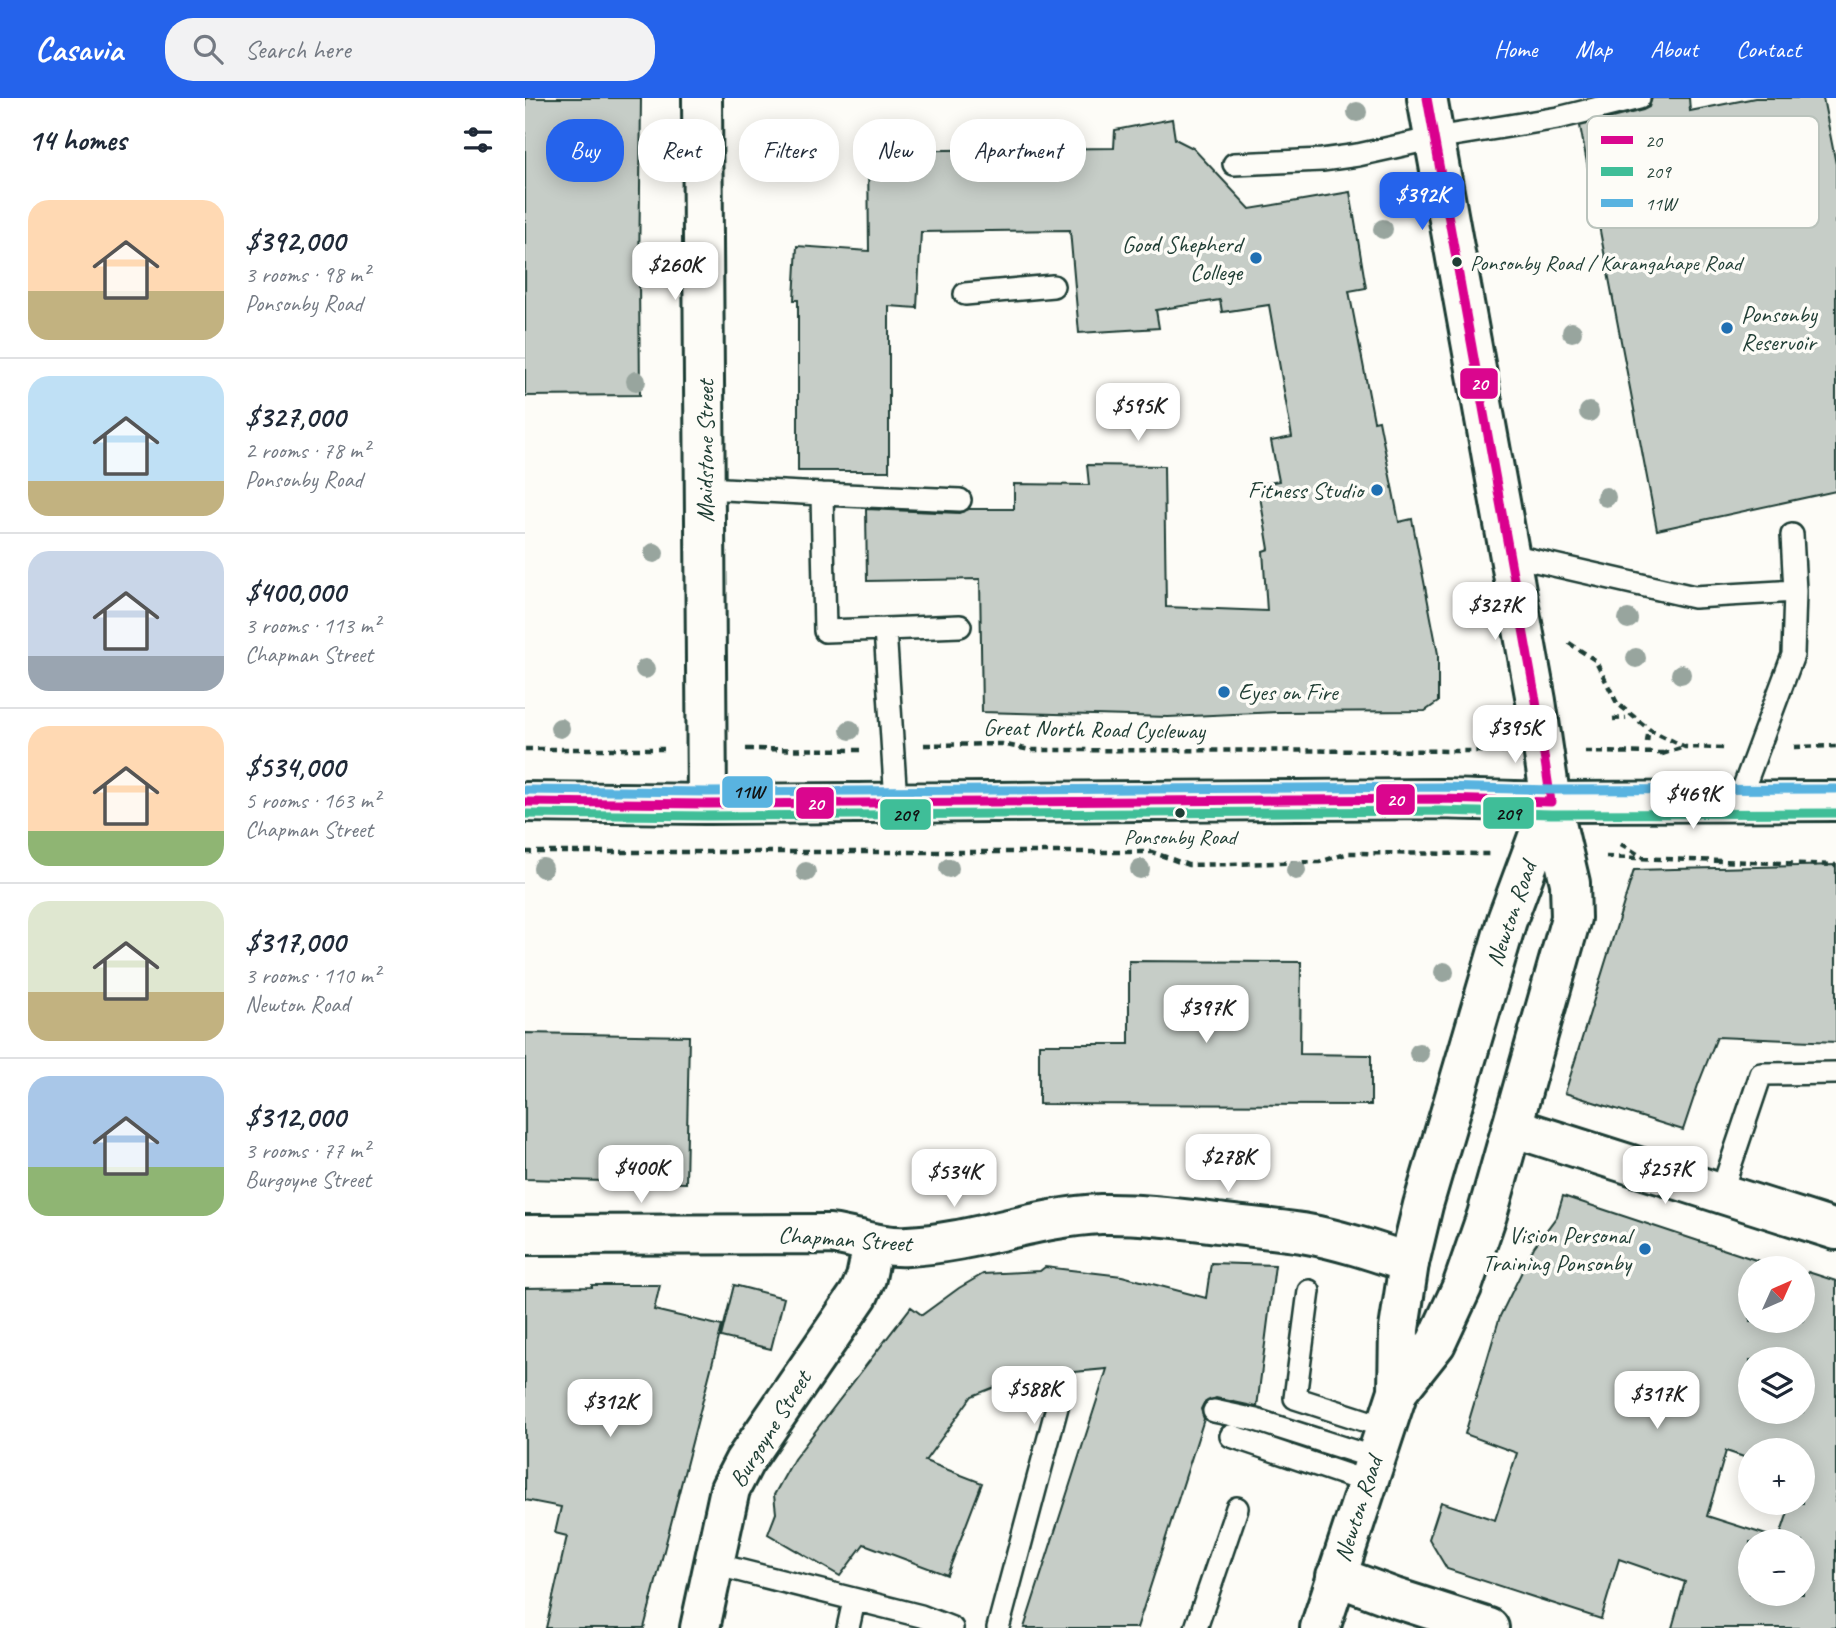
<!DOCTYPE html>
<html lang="en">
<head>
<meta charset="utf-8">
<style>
  :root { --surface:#fff; --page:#f2f2f3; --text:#1f2937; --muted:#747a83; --line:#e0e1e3; --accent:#2563eb }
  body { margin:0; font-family:Caveat,sans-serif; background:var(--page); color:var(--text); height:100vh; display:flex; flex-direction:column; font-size:26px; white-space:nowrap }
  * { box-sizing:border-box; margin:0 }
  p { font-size:23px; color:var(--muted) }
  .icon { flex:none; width:38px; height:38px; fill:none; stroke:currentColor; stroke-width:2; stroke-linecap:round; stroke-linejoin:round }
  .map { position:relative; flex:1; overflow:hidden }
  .side { display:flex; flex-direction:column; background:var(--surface); width:525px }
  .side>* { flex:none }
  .banner { position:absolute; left:21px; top:21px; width:665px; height:63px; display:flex; gap:14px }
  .needle { width:46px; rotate:45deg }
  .buttons { position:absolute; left:1213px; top:1158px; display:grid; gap:14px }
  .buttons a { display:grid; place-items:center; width:77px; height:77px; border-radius:50%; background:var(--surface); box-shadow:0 4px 18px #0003; font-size:35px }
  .price { position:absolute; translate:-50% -60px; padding:0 16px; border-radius:14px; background:#fff; color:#222; font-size:23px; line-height:46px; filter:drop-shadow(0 2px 4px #0008) }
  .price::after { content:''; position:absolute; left:50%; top:42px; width:21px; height:16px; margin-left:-10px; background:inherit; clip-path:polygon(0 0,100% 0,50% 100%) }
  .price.on { background:var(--accent); color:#fff }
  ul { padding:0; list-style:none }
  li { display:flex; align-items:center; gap:21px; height:175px; padding:0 28px }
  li+li { border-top:2px solid var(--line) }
  li span { display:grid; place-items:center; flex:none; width:196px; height:140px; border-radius:21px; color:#555 }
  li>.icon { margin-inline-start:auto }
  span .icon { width:84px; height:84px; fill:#fffc; stroke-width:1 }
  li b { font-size:30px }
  h2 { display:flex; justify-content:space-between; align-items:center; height:84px; padding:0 28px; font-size:30px }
  .tag { padding:0 24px; border-radius:28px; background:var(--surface); box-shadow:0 4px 18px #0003; font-size:24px; line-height:63px }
  .tag.on { background:var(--accent); color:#fff }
  header { display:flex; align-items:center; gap:42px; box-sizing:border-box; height:98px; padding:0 35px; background:var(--accent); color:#fff }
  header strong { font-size:33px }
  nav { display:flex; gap:38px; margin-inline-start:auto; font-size:24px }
  .search { width:490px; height:63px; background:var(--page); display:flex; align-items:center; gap:18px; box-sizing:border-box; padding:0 24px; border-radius:28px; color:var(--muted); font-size:26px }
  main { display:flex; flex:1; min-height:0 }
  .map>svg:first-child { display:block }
  .building { fill:#c6cdc7; stroke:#1f3d34; stroke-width:2; fill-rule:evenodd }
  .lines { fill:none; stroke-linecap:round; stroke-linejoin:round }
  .lane-casing { stroke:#1f3d34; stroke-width:26 }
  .street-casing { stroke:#1f3d34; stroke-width:44 }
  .secondary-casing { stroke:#1f3d34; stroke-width:44 }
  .primary-casing { stroke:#1f3d34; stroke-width:44 }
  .path { stroke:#1f3d34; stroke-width:4.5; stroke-dasharray:7 5; stroke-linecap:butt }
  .lane { stroke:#fdfcf7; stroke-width:21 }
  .street { stroke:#fdfcf7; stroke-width:38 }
  .secondary { stroke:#fdfcf7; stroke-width:38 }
  .primary { stroke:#fdfcf7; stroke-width:38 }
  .bus-1-casing { stroke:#fdfcf7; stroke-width:14 }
  .bus-2-casing { stroke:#fdfcf7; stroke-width:14 }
  .bus-3-casing { stroke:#fdfcf7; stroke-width:14 }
  .bus-1 { stroke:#da068e; stroke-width:9 }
  .bus-2 { stroke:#3fbe98; stroke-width:9 }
  .bus-3 { stroke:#59b3e0; stroke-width:9 }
  .tree { fill:#98a59e }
  .poi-dot { fill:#1f6fb2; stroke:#fdfcf7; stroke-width:2.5 }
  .bus-dot { fill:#1f3d34; stroke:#fdfcf7; stroke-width:2.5 }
  .labels { text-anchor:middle; stroke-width:7; stroke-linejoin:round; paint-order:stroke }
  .bus-label { font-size:22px; fill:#1f3d34; stroke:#fdfcf7; text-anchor:start }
  .poi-label { font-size:24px; fill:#1f3d34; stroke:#fdfcf7; text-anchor:end }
  .street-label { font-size:24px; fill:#1f3d34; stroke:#fdfcf7 }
  .key { fill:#fdfcf7; stroke:#bac3bc; stroke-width:2 }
  .key-label { font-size:19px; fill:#1f3d34 }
  .line-badge { stroke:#fdfcf7; stroke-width:2.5 }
  .badge-label { font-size:19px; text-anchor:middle; font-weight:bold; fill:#fff }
  .pale-badge-label { font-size:19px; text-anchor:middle; font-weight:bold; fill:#111 }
</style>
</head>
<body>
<header>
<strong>Casavia</strong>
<div class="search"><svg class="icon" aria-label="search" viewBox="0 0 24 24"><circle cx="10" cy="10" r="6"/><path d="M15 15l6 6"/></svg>Search here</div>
<nav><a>Home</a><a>Map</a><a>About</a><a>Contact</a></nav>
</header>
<main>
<section class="side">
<h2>14 homes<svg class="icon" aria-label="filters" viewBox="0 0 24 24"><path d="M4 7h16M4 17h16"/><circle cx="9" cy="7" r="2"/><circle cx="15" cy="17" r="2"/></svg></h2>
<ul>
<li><span style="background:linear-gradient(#ffd9b3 65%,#c2b280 0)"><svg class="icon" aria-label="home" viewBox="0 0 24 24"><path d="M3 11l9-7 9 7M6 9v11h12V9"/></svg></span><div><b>$392,000</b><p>3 rooms · 98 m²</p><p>Ponsonby Road</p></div></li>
<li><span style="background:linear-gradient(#bfe0f5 75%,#c2b280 0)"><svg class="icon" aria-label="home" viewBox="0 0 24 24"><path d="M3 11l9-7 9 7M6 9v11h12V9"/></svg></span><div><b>$327,000</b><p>2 rooms · 78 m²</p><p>Ponsonby Road</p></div></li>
<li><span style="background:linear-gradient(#c9d6e8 75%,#9aa5b1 0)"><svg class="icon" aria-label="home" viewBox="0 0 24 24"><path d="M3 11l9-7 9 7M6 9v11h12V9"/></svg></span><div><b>$400,000</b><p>3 rooms · 113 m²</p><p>Chapman Street</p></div></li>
<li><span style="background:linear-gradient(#ffd9b3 75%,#8fb573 0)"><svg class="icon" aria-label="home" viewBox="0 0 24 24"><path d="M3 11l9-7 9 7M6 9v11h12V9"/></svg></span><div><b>$534,000</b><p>5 rooms · 163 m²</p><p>Chapman Street</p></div></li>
<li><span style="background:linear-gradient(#dfe7d0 65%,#c2b280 0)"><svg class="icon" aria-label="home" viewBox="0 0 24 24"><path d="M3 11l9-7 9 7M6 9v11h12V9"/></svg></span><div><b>$317,000</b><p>3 rooms · 110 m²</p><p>Newton Road</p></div></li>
<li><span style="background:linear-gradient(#a9c7e8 65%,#8fb573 0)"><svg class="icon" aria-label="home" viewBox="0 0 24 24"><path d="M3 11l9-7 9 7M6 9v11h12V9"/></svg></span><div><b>$312,000</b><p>3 rooms · 77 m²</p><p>Burgoyne Street</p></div></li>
</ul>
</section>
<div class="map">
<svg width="1311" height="1530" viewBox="0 0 1311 1530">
  <rect width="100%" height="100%" fill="#fdfcf7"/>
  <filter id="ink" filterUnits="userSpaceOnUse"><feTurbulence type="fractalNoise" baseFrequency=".0143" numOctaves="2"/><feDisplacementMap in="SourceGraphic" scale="14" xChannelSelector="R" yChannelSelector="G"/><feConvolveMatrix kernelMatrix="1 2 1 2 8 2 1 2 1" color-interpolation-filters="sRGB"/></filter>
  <g filter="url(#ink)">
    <path class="building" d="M 0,0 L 116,0 L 114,180 L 115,297 L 0,298 Z
      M 1127,0 L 1164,0 L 1165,13 L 1230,0 L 1298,0 L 1311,66 L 1311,393 L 1132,432 L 1055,28 L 1118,12 L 1124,9 Z
      M 647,21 L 650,41 L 668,50 L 725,111 L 825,94 L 841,190 L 824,193 L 849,323 L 854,322 L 874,424 L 887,421 L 913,556 L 913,604 L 900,613 L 753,614 L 643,619 L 457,614 L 455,481 L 342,483 L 341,411 L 434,415 L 444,411 L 489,411 L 489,386 L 564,387 L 562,367 L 639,368 L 641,509 L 742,513 L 738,453 L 744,451 L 733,387 L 754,383 L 746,343 L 767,339 L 744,207 L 697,214 L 695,202 L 631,212 L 634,230 L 554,235 L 545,132 L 396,134 L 392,210 L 364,208 L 364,373 L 273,373 L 273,202 L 269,202 L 272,148 L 344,153 L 343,53 L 589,50 L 590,32 Z
      M 1311,767 L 1311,944 L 1192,939 L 1173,987 L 1158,1032 L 1040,995 L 1109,772 Z
      M 604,863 L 776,864 L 775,956 L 846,957 L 846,1007 L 514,1006 L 514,946 L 604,946 Z
      M 0,935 L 164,938 L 161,1085 L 0,1081 Z
      M 1038,1098 L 1258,1171 L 1225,1171 L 1225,1223 L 1278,1223 L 1278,1177 L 1281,1178 L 1283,1174 L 1311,1183 L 1311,1530 L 1147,1530 L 1160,1484 L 1094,1461 L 1076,1521 L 922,1471 L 904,1441 L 916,1404 L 970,1422 L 992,1355 L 940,1336 L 975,1218 L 1009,1149 L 1032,1118 ZM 1225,1262 L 1278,1262 L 1278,1314 L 1225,1314 ZM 1201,1353 L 1225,1361 L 1225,1353 L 1278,1353 L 1278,1405 L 1266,1405 L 1254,1441 L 1182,1418 ZM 1225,1444 L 1278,1444 L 1278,1496 L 1225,1496 Z
      M 686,1165 L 750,1167 L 732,1309 L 691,1300 L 679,1305 L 676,1311 L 679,1321 L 612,1530 L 499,1530 L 582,1271 L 495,1279 L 447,1298 L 400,1363 L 457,1385 L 422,1477 L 339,1446 L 315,1478 L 243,1436 L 251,1415 L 249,1397 L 269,1361 L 386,1209 L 397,1217 L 434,1190 L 458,1176 L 515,1173 L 520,1169 L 597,1178 L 681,1200 Z
      M 67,1187 L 135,1187 L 129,1212 L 197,1228 L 119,1530 L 21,1530 L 42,1438 L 30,1435 L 36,1409 L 0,1402 L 0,1190 L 67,1189 Z
      M 209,1187 L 259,1200 L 246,1251 L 196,1239 Z"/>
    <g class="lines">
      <g class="lane-casing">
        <path id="lane" d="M 709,66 L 797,62 L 833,57 L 910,40 L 1033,20 L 1114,0
          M 440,196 L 528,188
          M 180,390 L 297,396 L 300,533 L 360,531 L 371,704
          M 297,396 L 435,402
          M 985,457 L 1169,499 L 1270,493
          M 360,531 L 435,528
          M 1214,702 L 1268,557 L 1270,493 L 1267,437
          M 1196,1095 L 1236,976 L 1311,975
          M 784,1193 L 770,1300 L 860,1329
          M 689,1313 L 731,1322 L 850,1360
          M 706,1338 L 842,1384
          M 189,1466 L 396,1518 L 427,1530
          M 323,1530 L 329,1503
          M 473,1530 L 535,1298
          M 671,1530 L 712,1410"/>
      </g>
      <g class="street-casing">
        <path id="street" d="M 177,0 L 182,706
          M 987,1029 L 1311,1132
          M 0,1137 L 305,1136 C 331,1139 355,1150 383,1148 C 448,1145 510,1119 576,1116 C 614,1115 655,1120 692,1125 C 720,1128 749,1131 777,1135 C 813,1141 849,1153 884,1165
          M 811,1478 L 870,1500 L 964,1530
          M 175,1530 L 205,1391 L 219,1364 L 334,1196 L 341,1180 L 348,1146"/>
      </g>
      <g class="secondary-casing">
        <path id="secondary" d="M 902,0 L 1011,603 L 1026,704 L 1311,703"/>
      </g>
      <g class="primary-casing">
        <path id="primary" d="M 0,704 L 182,706 L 915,701 L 1026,704
          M 873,1293 L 874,1231 L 884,1165 L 898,1107 L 982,822 L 1026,704
          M 795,1530 L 873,1293 L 911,1245 L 937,1189 L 962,1117 L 1046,820 L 1045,785 L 1026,704"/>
      </g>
      <path class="path" d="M 1044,545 L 1070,562 L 1092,605 L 1125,632 L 1160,649 L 1200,650
        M 1088,621 L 1101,620
        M 1122,644 L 1123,637
        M 399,647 L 477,646 L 505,652 L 978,653
        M 1269,649 L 1311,648
        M 0,651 L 139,651
        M 221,651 L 335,652
        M 1060,654 L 1138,655
        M 1137,656 L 1159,649
        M 1096,746 L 1119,760
        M 0,754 L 627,754 L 663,767 L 794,764 L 824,755 L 964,756
        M 1081,759 L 1311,767"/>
      <use href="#lane" class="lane"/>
      <use href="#street" class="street"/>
      <use href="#secondary" class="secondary"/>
      <use href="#primary" class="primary"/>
      <g class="bus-1-casing">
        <path id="bus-1" d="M 0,704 L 182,706 L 915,701 L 1026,704 L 1011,603 L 902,0"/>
      </g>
      <g class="bus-2-casing">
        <path id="bus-2" d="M 0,716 L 182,718 L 915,713 L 1026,716 L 1311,715"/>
      </g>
      <g class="bus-3-casing">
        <path id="bus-3" d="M 0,692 L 182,694 L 915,689 L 1026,692 L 1311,691"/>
      </g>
      <use href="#bus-1" class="bus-1"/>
      <use href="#bus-2" class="bus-2"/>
      <use href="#bus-3" class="bus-3"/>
    </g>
    <g class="tree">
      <circle cx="832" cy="14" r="10"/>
      <circle cx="858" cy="131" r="10"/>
      <circle cx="1047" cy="234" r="10"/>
      <circle cx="111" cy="283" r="10"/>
      <circle cx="1064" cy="314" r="10"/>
      <circle cx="1081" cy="399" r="10"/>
      <circle cx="129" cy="455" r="10"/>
      <circle cx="1103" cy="521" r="10"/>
      <circle cx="1111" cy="560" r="10"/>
      <circle cx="120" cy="571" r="10"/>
      <circle cx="1156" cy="576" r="10"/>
      <circle cx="35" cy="630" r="10"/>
      <circle cx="325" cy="632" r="10"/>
      <circle cx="18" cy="770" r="10"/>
      <circle cx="424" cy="770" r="10"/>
      <circle cx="615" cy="771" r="10"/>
      <circle cx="771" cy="772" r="10"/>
      <circle cx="281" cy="774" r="10"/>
      <circle cx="919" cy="874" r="10"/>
      <circle cx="894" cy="955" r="10"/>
    </g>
  </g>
  <g class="poi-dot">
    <circle cx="731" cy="160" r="7"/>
    <circle cx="1202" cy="230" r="7"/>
    <circle cx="852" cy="392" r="7"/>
    <circle cx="699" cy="594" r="7"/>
    <circle cx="1120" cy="1151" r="7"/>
  </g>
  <g class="bus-dot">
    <circle cx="932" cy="164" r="6"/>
    <circle cx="655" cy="715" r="6"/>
  </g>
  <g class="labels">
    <g class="bus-label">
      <text x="945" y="172">Ponsonby Road / Karangahape Road</text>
      <text x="655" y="746" text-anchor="middle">Ponsonby Road</text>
    </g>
    <g class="poi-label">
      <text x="717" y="154">Good Shepherd<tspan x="717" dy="28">College</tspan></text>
      <text x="1216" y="224" text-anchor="start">Ponsonby<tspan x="1216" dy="28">Reservoir</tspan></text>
      <text x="838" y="400">Fitness Studio</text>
      <text x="713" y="602" text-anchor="start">Eyes on Fire</text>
      <text x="1106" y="1145">Vision Personal<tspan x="1106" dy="28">Training Ponsonby</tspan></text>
    </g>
    <g class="street-label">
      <text transform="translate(180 353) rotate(-90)" y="8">Maidstone Street</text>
      <text transform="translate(569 631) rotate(1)" y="8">Great North Road Cycleway</text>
      <text transform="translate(986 816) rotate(-71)" y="8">Newton Road</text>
      <text transform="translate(320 1141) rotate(4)" y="8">Chapman Street</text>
      <text transform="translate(245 1331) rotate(-58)" y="8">Burgoyne Street</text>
      <text transform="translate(833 1411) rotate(-72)" y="8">Newton Road</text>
    </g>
  </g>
  <rect x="1062" y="18" width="232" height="112" rx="10" class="key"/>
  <rect x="1076" y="38" width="32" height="8" fill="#da068e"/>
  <rect x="1076" y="69" width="32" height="9" fill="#3fbe98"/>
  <rect x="1076" y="101" width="32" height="8" fill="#59b3e0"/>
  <g class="key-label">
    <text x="1120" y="49">20</text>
    <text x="1120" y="80">209</text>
    <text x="1120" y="112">11W</text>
  </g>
  <g class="line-badge">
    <rect x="934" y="269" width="40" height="33" rx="7" fill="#da068e"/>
    <rect x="196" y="677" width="53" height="34" rx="7" fill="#59b3e0"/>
    <rect x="850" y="685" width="41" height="33" rx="7" fill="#da068e"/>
    <rect x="270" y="688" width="40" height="34" rx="7" fill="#da068e"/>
    <rect x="957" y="698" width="53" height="34" rx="7" fill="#3fbe98"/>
    <rect x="354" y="700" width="53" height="33" rx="7" fill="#3fbe98"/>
  </g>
  <g class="badge-label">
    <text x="954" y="292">20</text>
    <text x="870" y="708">20</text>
    <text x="290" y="712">20</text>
  </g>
  <g class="pale-badge-label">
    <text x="223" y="700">11W</text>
    <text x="983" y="722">209</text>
    <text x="380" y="723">209</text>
  </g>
</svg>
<div class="buttons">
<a><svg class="needle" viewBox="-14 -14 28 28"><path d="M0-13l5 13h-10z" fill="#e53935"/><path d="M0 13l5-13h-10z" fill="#747a83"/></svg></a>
<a><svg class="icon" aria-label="layers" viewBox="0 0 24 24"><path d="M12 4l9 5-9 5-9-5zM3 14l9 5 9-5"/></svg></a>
<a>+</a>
<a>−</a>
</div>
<b class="price on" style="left:897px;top:134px">$392K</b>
<b class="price" style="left:150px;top:204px">$260K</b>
<b class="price" style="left:613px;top:345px">$595K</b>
<b class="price" style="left:970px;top:544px">$327K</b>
<b class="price" style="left:990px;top:667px">$395K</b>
<b class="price" style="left:1168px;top:733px">$469K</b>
<b class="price" style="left:681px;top:947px">$397K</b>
<b class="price" style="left:703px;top:1096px">$278K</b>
<b class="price" style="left:116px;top:1107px">$400K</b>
<b class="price" style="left:1140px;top:1108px">$257K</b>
<b class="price" style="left:429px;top:1111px">$534K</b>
<b class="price" style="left:509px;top:1328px">$588K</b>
<b class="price" style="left:1132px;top:1333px">$317K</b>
<b class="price" style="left:85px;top:1341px">$312K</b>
<div class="banner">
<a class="tag on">Buy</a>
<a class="tag">Rent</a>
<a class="tag">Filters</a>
<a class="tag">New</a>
<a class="tag">Apartment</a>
</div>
</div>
</main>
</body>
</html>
